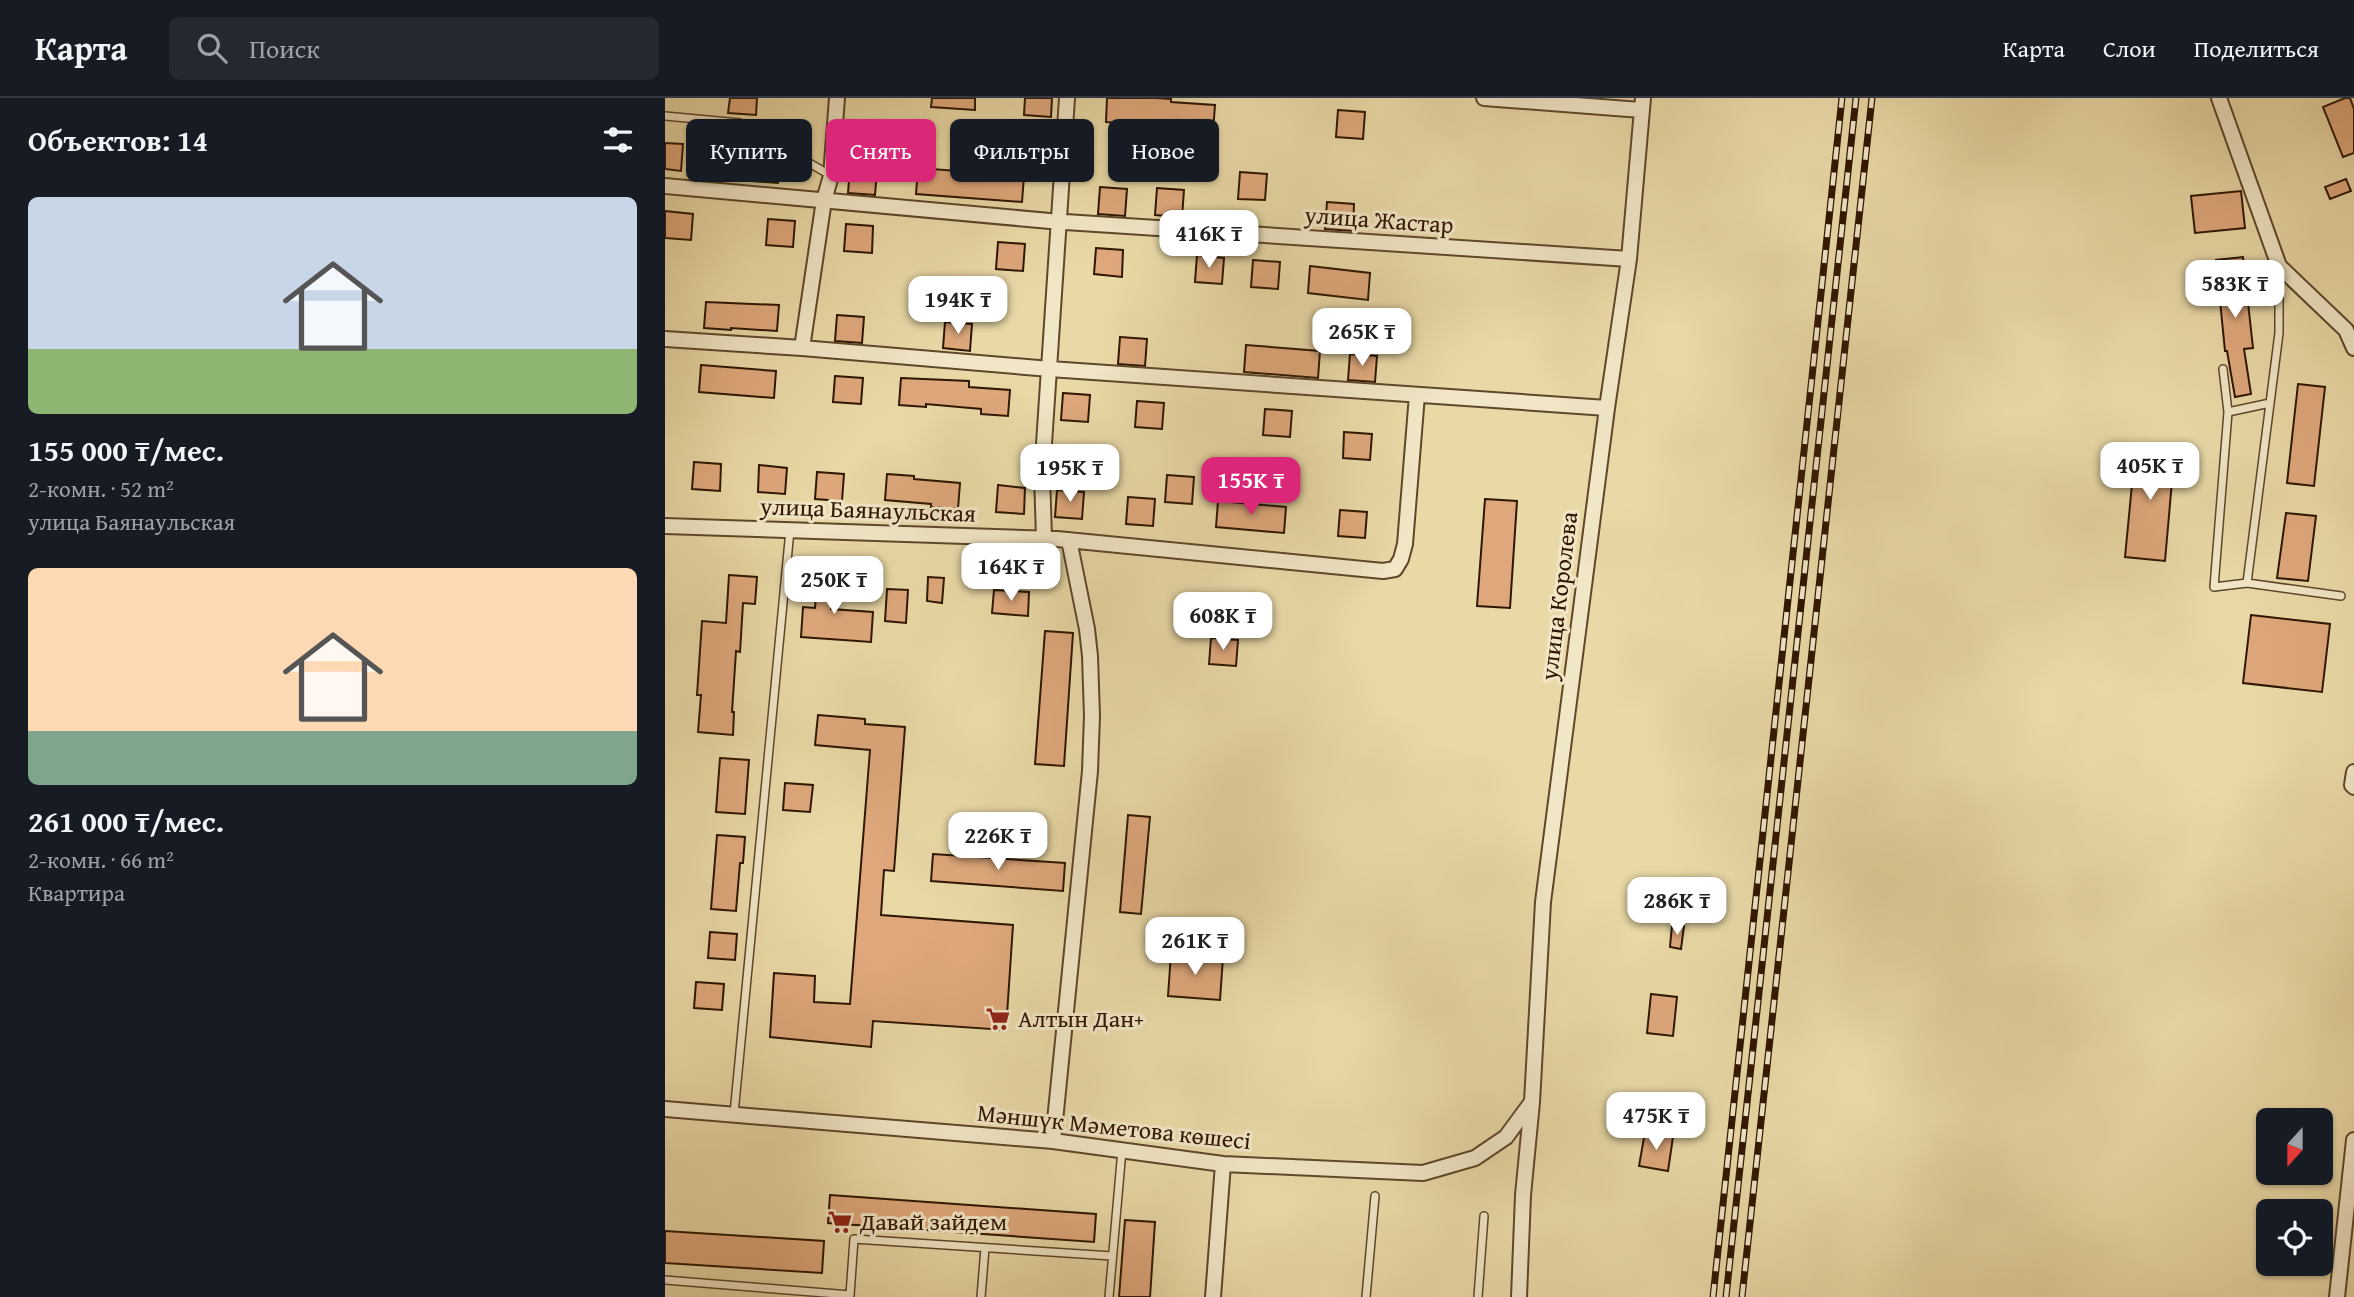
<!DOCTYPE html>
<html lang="ru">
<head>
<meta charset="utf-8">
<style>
  :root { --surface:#171b24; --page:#242831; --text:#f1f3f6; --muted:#9ea1a6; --line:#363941; --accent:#db2777 }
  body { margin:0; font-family:"Gentium Book Plus",serif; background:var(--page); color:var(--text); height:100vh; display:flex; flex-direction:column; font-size:26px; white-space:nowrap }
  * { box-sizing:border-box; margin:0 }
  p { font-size:23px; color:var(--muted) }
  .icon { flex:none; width:38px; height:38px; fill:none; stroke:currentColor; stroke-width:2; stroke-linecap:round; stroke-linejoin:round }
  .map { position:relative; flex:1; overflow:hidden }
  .panel { display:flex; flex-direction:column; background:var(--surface); width:665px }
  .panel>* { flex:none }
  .top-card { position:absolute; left:21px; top:21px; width:665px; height:63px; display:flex; gap:14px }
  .needle { width:46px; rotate:201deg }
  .controls { position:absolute; left:1591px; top:1010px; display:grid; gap:14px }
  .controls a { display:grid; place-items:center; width:77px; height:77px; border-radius:10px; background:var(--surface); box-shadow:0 2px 5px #0004; font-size:35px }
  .price { position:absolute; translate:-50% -60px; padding:0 16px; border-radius:14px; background:#fff; color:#222; font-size:23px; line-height:46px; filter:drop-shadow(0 2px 4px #0008) }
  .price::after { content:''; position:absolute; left:50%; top:42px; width:21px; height:16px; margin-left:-10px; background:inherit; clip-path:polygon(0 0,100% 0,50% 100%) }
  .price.selected { background:var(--accent); color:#fff }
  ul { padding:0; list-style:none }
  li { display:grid; align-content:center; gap:14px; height:371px; padding:0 28px }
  li span { display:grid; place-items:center; height:217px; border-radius:10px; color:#555 }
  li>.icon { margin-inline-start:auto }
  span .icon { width:126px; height:126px; fill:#fffc; stroke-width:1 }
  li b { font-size:30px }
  h2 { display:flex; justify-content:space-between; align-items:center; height:84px; padding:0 28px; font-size:30px }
  .tag { padding:0 24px; border-radius:10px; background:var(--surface); box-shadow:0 2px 5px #0004; font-size:24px; line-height:63px }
  .tag.selected { background:var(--accent); color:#fff }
  header { display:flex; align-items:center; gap:42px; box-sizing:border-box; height:98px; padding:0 35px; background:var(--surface); border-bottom:2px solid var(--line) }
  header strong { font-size:33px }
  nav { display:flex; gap:38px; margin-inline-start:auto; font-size:24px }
  .search { width:490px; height:63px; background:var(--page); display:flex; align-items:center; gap:18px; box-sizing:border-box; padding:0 24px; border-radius:10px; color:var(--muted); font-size:26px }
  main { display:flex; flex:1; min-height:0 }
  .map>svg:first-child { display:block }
  .building { fill:#dea87c; stroke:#2f1600; stroke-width:2 }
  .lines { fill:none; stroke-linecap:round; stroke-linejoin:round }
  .service-casing { stroke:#5e472a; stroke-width:10 }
  .minor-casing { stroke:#5e472a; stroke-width:18 }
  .service { stroke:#f1e6c6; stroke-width:7 }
  .minor { stroke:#f1e6c6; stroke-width:14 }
  .rail-casing { stroke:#2f1600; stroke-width:7 }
  .rail { stroke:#f1e6c6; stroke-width:4.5; stroke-dasharray:13; stroke-linecap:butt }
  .labels { text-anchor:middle; stroke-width:6; stroke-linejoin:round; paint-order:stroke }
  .street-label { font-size:24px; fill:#2f1600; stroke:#f1e6c6 }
  .poi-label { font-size:24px; fill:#2f1600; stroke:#f1e6c6; text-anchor:start }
</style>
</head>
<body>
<header>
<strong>Карта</strong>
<div class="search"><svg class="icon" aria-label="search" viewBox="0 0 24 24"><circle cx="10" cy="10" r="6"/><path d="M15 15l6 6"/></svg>Поиск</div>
<nav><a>Карта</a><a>Слои</a><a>Поделиться</a></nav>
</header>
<main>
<section class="panel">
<h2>Объектов: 14<svg class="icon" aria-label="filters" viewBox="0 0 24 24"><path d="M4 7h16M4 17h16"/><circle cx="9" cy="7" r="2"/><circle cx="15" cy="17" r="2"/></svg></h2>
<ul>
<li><span style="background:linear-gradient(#c9d6e8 70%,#8fb573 0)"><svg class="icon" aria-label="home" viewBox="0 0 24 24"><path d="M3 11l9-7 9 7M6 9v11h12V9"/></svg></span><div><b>155 000 ₸/мес.</b><p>2-комн. · 52 m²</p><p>улица Баянаульская</p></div></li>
<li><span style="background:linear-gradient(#ffd9b3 75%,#7fa58c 0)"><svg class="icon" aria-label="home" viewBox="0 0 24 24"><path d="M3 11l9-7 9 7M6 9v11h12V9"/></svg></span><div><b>261 000 ₸/мес.</b><p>2-комн. · 66 m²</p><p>Квартира</p></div></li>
</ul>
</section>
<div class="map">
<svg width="1689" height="1199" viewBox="0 0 1689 1199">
  <rect width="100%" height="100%" fill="#e9d9a7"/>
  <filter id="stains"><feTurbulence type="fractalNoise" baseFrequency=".00286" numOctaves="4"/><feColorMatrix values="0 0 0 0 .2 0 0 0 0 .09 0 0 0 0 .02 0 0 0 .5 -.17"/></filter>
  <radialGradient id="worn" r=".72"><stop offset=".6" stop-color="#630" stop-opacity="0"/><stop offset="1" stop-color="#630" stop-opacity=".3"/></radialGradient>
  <path class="building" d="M 65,0 L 92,0 L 91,17 L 63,15 Z
    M 267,0 L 310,0 L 310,12 L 266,9 Z
    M 360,0 L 387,0 L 386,19 L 359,17 Z
    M 442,0 L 491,0 L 506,1 L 506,4 L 550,7 L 548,34 L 521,32 L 521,29 L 441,24 Z
    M 1680,0 L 1685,0 L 1689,11 L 1689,55 L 1678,59 L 1658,9 Z
    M 673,12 L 700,14 L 698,41 L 671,39 Z
    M 0,45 L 18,46 L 16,73 L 0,71 Z
    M 88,56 L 115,58 L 113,85 L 86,83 Z
    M 185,70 L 212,73 L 210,97 L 183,95 Z
    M 253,70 L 359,78 L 357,104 L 251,96 Z
    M 575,74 L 602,76 L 600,102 L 573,101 Z
    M 1681,81 L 1686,93 L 1665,101 L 1660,89 Z
    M 435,89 L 462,91 L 460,118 L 433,116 Z
    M 492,90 L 519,92 L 517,119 L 490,117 Z
    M 1576,93 L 1580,130 L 1530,135 L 1526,98 Z
    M 662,104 L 689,106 L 688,133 L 660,131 Z
    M 0,113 L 28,116 L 26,142 L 0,140 Z
    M 103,121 L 130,123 L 128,149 L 101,147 Z
    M 181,126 L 208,128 L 207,155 L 179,153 Z
    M 333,144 L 360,146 L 358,173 L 331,171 Z
    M 431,150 L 458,152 L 457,179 L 429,176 Z
    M 532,157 L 559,160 L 557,186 L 530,184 Z
    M 1578,159 L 1588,250 L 1579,251 L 1586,296 L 1570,299 L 1562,253 L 1560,253 L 1551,162 Z
    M 588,162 L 615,164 L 613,191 L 586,189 Z
    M 645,168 L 705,175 L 703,202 L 643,195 Z
    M 41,204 L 114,207 L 112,233 L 66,230 L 66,232 L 39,230 Z
    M 172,217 L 199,219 L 197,245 L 170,243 Z
    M 280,224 L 307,226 L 305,253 L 278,250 Z
    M 455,239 L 482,241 L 480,268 L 453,266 Z
    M 581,247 L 655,253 L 653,280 L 579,274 Z
    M 685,256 L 712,258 L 710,284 L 683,282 Z
    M 36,267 L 111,273 L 109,300 L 34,294 Z
    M 170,278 L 198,280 L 196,306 L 168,304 Z
    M 236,280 L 304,283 L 304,289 L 345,292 L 343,318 L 316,316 L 316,311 L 261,306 L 261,309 L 234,307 Z
    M 1633,286 L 1660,289 L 1649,388 L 1622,385 Z
    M 398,295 L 425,297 L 423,324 L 396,322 Z
    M 472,303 L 499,305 L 497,331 L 470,329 Z
    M 600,311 L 627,313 L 625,339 L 598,337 Z
    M 679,334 L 707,336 L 705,362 L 678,360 Z
    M 1471,345 L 1510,349 L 1500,463 L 1460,459 Z
    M 29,364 L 56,366 L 55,393 L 27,391 Z
    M 94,367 L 122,370 L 120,396 L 93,394 Z
    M 152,374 L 179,376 L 177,403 L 150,401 Z
    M 222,376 L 249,378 L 249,381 L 295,385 L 293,411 L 266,409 L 266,406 L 220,402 Z
    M 502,377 L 529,379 L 527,406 L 500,404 Z
    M 333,387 L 360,390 L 359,416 L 331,414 Z
    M 392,392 L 419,394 L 417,421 L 390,419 Z
    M 463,399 L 490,401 L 488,428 L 461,426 Z
    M 820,401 L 852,403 L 845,510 L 812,508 Z
    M 553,403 L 621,409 L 619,435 L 551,429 Z
    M 675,412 L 702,414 L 700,440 L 673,438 Z
    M 1621,415 L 1651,418 L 1643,483 L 1612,480 Z
    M 153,469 L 169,470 L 166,511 L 208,514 L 206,544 L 136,539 L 138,509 L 150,510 Z
    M 64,477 L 92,479 L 90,506 L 78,505 L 75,554 L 71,553 L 67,614 L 69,614 L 68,637 L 33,634 L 36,597 L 32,597 L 37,523 L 61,525 Z
    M 263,479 L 279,480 L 277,505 L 262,503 Z
    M 222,491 L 243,492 L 241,525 L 220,523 Z
    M 329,492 L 364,494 L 363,518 L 327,515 Z
    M 1586,517 L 1665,526 L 1657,594 L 1578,585 Z
    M 380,533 L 408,535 L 399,668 L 370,666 Z
    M 546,540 L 573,542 L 571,568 L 544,566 Z
    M 153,617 L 200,621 L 200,626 L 240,629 L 229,773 L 219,772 L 216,817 L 348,827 L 341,932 L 208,923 L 206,949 L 105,939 L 109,875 L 150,878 L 149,904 L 185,906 L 205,652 L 150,647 Z
    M 55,660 L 84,662 L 80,716 L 51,714 Z
    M 120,685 L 148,687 L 145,714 L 118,712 Z
    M 463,717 L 485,719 L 476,816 L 455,814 Z
    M 52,737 L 80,739 L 78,765 L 75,765 L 71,813 L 46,811 Z
    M 268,756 L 400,765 L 398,793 L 266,783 Z
    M 1007,827 L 1019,828 L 1016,851 L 1005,849 Z
    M 45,834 L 72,836 L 70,862 L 43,860 Z
    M 506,855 L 558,859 L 555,902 L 503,898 Z
    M 31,884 L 59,886 L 57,912 L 29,910 Z
    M 986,896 L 1012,899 L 1008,938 L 982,935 Z
    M 980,1034 L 1008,1039 L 1003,1073 L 974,1068 Z
    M 165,1097 L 431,1116 L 429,1144 L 163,1125 Z
    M 460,1122 L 490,1124 L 485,1199 L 454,1199 Z
    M 0,1133 L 159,1143 L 157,1175 L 0,1165 Z"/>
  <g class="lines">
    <g class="service-casing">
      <path id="service" d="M 0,18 L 75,25 L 165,77
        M 1558,271 L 1563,314 L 1549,489 L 1582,485 L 1676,498
        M 1563,314 L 1605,305
        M 1582,485 L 1614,235 L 1614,169
        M 69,1016 L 125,432
        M 0,1182 L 185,1197 L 189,1141 L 447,1158
        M 316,1199 L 320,1150
        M 444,1199 L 457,1052
        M 701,1199 L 710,1098
        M 813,1199 L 819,1118"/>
    </g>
    <g class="minor-casing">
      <path id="minor" d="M 819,0 L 976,12
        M 1554,0 L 1614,168 L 1681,232 L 1689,250
        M 0,88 L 385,123 L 964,161
        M 0,241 L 137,250 L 385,271 L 942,310
        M 137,250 L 159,102 L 166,78 L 172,0
        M 0,428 L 392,441 L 718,473 L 730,471 L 736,461 L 740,446 L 752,297
        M 379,440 L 377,376 L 402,0
        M 1689,674 L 1687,687 L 1689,689
        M 0,1011 L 388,1043 L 558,1066 L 758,1075 L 810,1060 L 841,1039 L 866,1005
        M 388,1043 L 425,673 L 427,618 L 425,558 L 422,531 L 404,442
        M 548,1199 L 558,1066
        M 854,1199 L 858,1097 L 867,1004 L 878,804 L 942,310 L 964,161 L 978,0
        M 1672,1199 L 1689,1042"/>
    </g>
    <use href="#service" class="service"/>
    <use href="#minor" class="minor"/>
    <g class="rail-casing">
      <path id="rail" d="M 1048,1199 L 1177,0
        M 1061,1199 L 1191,0
        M 1077,1199 L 1207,0"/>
    </g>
    <use href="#rail" class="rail"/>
  </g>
  <defs>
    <g id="supermarket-bare" transform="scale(1.89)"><path d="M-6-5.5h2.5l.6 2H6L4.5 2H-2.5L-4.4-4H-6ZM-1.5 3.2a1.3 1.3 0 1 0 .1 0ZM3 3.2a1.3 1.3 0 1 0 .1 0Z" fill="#8f2418" stroke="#f1e6c6" stroke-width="2.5" paint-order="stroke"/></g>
  </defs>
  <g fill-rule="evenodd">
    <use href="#supermarket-bare" x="333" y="921"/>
    <use href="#supermarket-bare" x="175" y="1124"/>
  </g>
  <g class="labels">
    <g class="street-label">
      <text transform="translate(714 122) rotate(4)" y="8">улица Жастар</text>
      <text transform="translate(203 412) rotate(2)" y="8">улица Баянаульская</text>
      <text transform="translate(894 498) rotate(-83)" y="8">улица Королева</text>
      <text transform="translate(449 1029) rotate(6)" y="8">Мәншүк Мәметова көшесі</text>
    </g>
    <g class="poi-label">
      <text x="353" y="929">Алтын Дан+</text>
      <text x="195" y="1132">Давай зайдем</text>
    </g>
  </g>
  <rect width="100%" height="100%" filter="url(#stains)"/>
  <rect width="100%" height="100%" fill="url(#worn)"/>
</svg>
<div class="controls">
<a><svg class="needle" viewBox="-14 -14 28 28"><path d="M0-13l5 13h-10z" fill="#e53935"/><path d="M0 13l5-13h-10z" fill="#9ea1a6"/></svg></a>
<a><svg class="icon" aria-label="locate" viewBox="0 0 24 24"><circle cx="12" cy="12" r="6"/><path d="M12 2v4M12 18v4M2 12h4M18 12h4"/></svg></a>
</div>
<b class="price" style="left:544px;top:172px">416K ₸</b>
<b class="price" style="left:1570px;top:222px">583K ₸</b>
<b class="price" style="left:293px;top:238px">194K ₸</b>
<b class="price" style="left:697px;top:270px">265K ₸</b>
<b class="price" style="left:1485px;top:404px">405K ₸</b>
<b class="price" style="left:405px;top:406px">195K ₸</b>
<b class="price selected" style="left:586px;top:419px">155K ₸</b>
<b class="price" style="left:346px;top:505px">164K ₸</b>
<b class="price" style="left:169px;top:518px">250K ₸</b>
<b class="price" style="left:558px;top:554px">608K ₸</b>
<b class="price" style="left:333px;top:774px">226K ₸</b>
<b class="price" style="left:1012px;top:839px">286K ₸</b>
<b class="price" style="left:530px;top:879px">261K ₸</b>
<b class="price" style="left:991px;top:1054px">475K ₸</b>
<div class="top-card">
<a class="tag">Купить</a>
<a class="tag selected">Снять</a>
<a class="tag">Фильтры</a>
<a class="tag">Новое</a>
</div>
</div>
</main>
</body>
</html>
